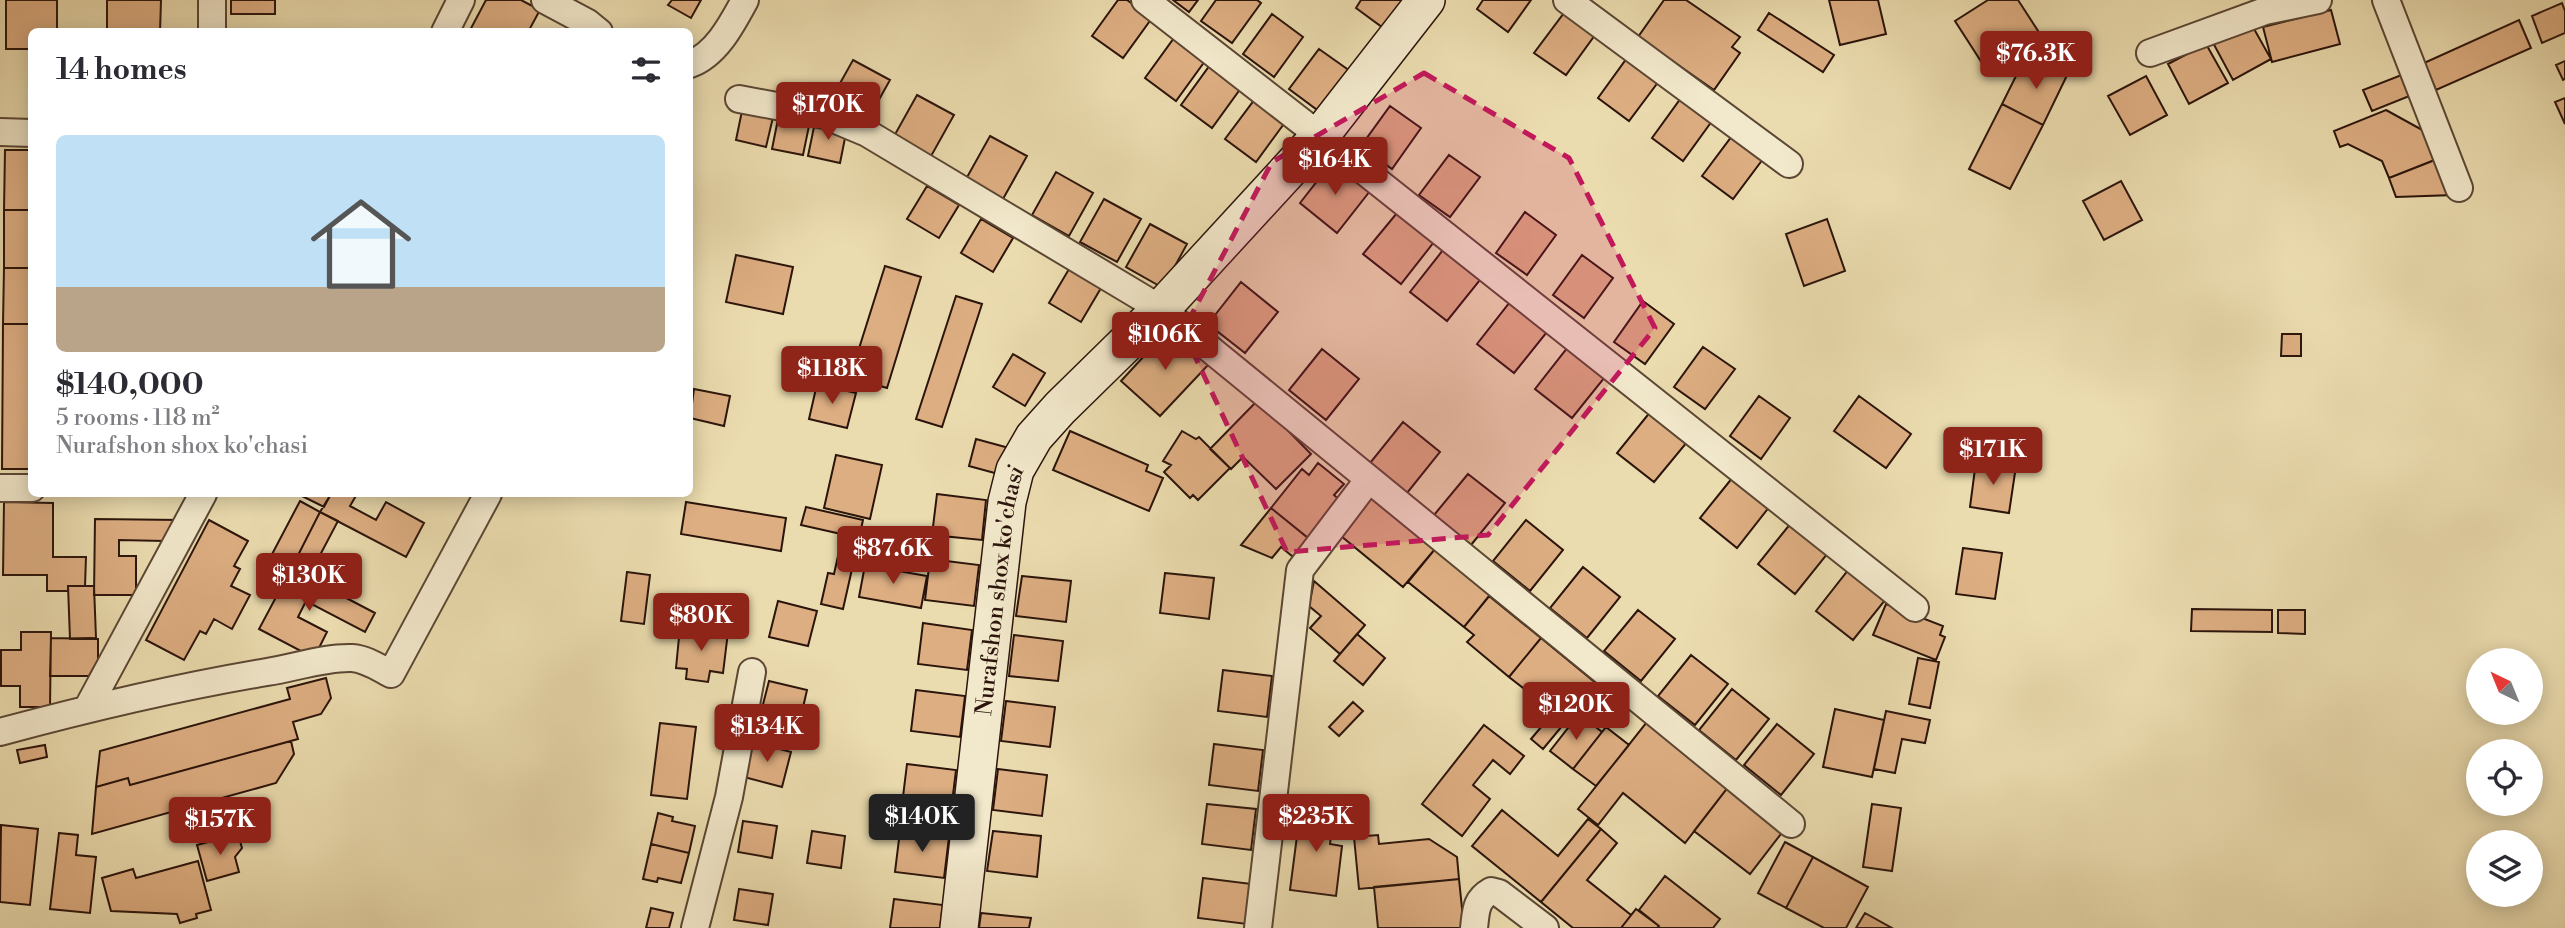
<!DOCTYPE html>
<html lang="en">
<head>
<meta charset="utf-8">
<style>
  :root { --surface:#fff; --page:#f7f7f7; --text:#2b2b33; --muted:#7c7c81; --accent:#8f2418 }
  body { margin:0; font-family:"Libre Bodoni",serif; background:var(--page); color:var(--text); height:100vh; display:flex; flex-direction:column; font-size:26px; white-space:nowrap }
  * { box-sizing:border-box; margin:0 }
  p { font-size:23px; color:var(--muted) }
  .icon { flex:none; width:38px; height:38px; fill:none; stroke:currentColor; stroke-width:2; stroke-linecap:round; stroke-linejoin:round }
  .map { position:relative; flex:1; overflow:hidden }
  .sheet { position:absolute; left:28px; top:28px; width:665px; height:469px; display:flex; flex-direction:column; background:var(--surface); border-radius:10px; box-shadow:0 4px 18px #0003 }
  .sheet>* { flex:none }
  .needle { width:46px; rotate:317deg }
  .buttons { position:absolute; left:2466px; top:648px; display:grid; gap:14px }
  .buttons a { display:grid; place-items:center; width:77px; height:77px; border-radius:50%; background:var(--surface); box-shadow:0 4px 18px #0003; font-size:35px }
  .price { position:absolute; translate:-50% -60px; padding:0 16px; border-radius:7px; background:var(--accent); color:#fff; font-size:23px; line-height:46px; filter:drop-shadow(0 2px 4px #0008) }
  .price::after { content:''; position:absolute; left:50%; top:42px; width:21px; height:16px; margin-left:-10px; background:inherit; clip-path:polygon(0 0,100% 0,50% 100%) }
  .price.selected { background:#222; color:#fff }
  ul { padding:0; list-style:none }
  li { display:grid; align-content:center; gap:14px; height:371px; padding:0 28px }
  li span { display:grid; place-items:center; height:217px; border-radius:10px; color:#555 }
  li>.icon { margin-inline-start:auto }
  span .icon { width:126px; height:126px; fill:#fffc; stroke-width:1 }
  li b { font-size:30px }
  h2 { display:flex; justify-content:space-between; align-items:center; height:84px; padding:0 28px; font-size:30px }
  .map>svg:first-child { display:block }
  .building { fill:#ddae82; stroke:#2b140b; stroke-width:2 }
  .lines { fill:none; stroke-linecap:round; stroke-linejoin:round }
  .street-casing { stroke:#5b4634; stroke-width:30 }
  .secondary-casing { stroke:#2b140b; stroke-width:40 }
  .street { stroke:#f2e8cb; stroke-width:26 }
  .secondary { stroke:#f2e8cb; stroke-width:37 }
  .marked { fill:#c2185b; fill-opacity:0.2; stroke:#c2185b; stroke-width:5; stroke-dasharray:14 9; stroke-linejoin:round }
  .labels { text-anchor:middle; stroke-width:7; stroke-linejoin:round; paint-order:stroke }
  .street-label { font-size:23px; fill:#2b140b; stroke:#f2e8cb }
</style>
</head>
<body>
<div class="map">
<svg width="2565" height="928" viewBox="0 0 2565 928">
  <rect width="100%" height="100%" fill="#ebdcaf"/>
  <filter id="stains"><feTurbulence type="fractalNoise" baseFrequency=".00286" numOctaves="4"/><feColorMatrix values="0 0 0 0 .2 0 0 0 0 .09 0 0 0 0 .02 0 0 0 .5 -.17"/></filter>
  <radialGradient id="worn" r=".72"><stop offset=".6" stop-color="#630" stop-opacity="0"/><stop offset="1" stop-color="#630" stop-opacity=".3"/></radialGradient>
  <path class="building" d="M 6,0 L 57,0 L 57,32 L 32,32 L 32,49 L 6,49 Z
    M 107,0 L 161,0 L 160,32 L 107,32 Z
    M 231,0 L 275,0 L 275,14 L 231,14 Z
    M 486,0 L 521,0 L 540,10 L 528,32 L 469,32 Z
    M 672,0 L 701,0 L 691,18 L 668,5 Z
    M 1118,0 L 1127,0 L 1152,18 L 1123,58 L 1092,36 Z
    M 1173,0 L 1198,0 L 1189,12 Z
    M 1216,0 L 1257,0 L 1261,3 L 1232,43 L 1201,21 Z
    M 1361,0 L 1409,0 L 1386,30 L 1356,8 Z
    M 1483,0 L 1531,0 L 1508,32 L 1477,9 Z
    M 1664,0 L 1686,0 L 1740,37 L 1732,47 L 1740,53 L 1714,90 L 1638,37 Z
    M 1829,0 L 1878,0 L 1886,34 L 1840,45 Z
    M 1988,0 L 2018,0 L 2042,37 L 2000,65 L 1996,58 L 1984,66 L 1955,21 Z
    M 2562,3 L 2565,11 L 2565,33 L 2542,43 L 2532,16 Z
    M 2331,10 L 2340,44 L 2272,62 L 2263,27 Z
    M 1564,13 L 1595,35 L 1566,75 L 1534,53 Z
    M 1769,13 L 1834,55 L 1823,72 L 1758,30 Z
    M 1272,14 L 1303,37 L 1274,77 L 1243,54 Z
    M 2249,20 L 2271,59 L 2233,80 L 2212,41 Z
    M 2519,20 L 2531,48 L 2436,90 L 2424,63 Z
    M 1174,38 L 1205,61 L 1176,101 L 1145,78 Z
    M 2206,44 L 2228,83 L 2189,104 L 2168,64 Z
    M 1319,49 L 1350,71 L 1320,112 L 1289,89 Z
    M 1627,58 L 1659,81 L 1629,121 L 1598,98 Z
    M 853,60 L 890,80 L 866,123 L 829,103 Z
    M 2565,61 L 2565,79 L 2563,80 L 2556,65 Z
    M 1210,65 L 1241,88 L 1212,128 L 1181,105 Z
    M 2072,65 L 2043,125 L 2002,104 L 2018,72 L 2048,66 Z
    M 2404,74 L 2412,95 L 2372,111 L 2363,90 Z
    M 2146,76 L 2167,115 L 2130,135 L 2108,96 Z
    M 917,95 L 954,115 L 930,158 L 893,138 Z
    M 1681,98 L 1712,121 L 1683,161 L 1652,138 Z
    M 2565,98 L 2565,124 L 2555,102 Z
    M 1255,99 L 1286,121 L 1256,162 L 1225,139 Z
    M 2002,104 L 2043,125 L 2010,189 L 1969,169 Z
    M 743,106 L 774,113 L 766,147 L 736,140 Z
    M 1390,106 L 1421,128 L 1392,169 L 1361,146 Z
    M 2386,110 L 2426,132 L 2437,159 L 2389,178 L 2382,161 L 2348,144 L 2340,147 L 2334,131 Z
    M 779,114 L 810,121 L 803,155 L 772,149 Z
    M 815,122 L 847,128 L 840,163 L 808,156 Z
    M 990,136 L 1027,156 L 1003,199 L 966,179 Z
    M 1732,136 L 1763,159 L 1733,199 L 1702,176 Z
    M 5,150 L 32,150 L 32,210 L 4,210 Z
    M 1449,155 L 1480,177 L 1450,217 L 1419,195 Z
    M 2440,158 L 2454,195 L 2396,197 L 2389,178 Z
    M 1333,161 L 1370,191 L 1337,233 L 1300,203 Z
    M 1056,172 L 1093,193 L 1069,236 L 1032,215 Z
    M 2121,181 L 2142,220 L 2104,240 L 2083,201 Z
    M 927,186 L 959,205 L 939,238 L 907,219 Z
    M 1104,199 L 1141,219 L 1117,262 L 1080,242 Z
    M 4,210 L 32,210 L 32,268 L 4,268 Z
    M 1525,212 L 1556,235 L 1527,275 L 1496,253 Z
    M 1397,213 L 1434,242 L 1401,284 L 1363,254 Z
    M 981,219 L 1013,238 L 993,272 L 961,253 Z
    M 1827,219 L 1845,271 L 1804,286 L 1786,234 Z
    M 1150,224 L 1187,244 L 1163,288 L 1126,267 Z
    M 1443,250 L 1480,280 L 1447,321 L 1410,292 Z
    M 736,255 L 793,267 L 783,314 L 726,302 Z
    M 1582,255 L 1613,278 L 1584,318 L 1553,295 Z
    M 885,266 L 921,277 L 887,388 L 850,377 Z
    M 4,268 L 32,268 L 32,324 L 3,324 Z
    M 1069,269 L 1101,288 L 1081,322 L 1049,303 Z
    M 1241,282 L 1278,312 L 1245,353 L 1208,324 Z
    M 956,296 L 982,304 L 942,427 L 916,419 Z
    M 1643,301 L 1674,324 L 1645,364 L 1614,342 Z
    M 1510,302 L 1547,332 L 1514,373 L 1477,344 Z
    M 3,324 L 32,324 L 32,469 L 2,469 Z
    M 1170,328 L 1209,364 L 1160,416 L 1121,381 Z
    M 2282,334 L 2301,334 L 2301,356 L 2281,356 Z
    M 1568,347 L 1605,377 L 1572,418 L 1535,389 Z
    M 1703,347 L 1735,369 L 1705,409 L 1674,387 Z
    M 1322,349 L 1359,379 L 1326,420 L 1289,390 Z
    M 1013,354 L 1045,373 L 1025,406 L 993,387 Z
    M 817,384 L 856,393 L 847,428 L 809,419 Z
    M 694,389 L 730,396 L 724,426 L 690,418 Z
    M 1759,396 L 1790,418 L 1761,459 L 1730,436 Z
    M 1859,396 L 1911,434 L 1886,468 L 1834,431 Z
    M 1258,400 L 1311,454 L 1276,489 L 1243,457 L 1231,469 L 1210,449 Z
    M 1651,411 L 1688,441 L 1654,482 L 1617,453 Z
    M 1403,422 L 1440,452 L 1407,493 L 1370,463 Z
    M 1070,431 L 1148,465 L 1146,471 L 1163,478 L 1149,511 L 1053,470 Z
    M 1182,431 L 1196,439 L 1199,437 L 1230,468 L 1198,500 L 1193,495 L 1190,498 L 1164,472 L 1171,465 L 1163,461 Z
    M 976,439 L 1009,448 L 1002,475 L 969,466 Z
    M 836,455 L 882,465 L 870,519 L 824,508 Z
    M 1976,461 L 2016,466 L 2009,513 L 1970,507 Z
    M 1318,463 L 1344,484 L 1334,495 L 1344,504 L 1313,542 L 1271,508 L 1302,469 L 1309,475 Z
    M 1468,474 L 1505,503 L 1471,545 L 1434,515 Z
    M 1733,477 L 1770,506 L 1737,548 L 1700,518 Z
    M 1366,493 L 1435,549 L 1403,587 L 1335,531 Z
    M 298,494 L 331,494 L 324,507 Z
    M 331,494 L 357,494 L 350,506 L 376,520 L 386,502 L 424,523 L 406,557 L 320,512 Z
    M 937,494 L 986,500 L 982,540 L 932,535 Z
    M 300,501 L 320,512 L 291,569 L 270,558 Z
    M 4,502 L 53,503 L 53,557 L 86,557 L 85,586 L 68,586 L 68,591 L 47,591 L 47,575 L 3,575 Z
    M 686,502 L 786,518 L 781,551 L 681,534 Z
    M 806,507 L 863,520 L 859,538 L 801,525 Z
    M 1271,508 L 1313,542 L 1298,561 L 1281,547 L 1272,558 L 1241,545 Z
    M 320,512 L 338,521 L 308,578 L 291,569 Z
    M 95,519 L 180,520 L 165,541 L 119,540 L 119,556 L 136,556 L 136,595 L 94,595 Z
    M 209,520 L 248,541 L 234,566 L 240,569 L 231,586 L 250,595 L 232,629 L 214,619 L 206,634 L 200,631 L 184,660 L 146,640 Z
    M 1526,520 L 1563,550 L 1530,591 L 1493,561 Z
    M 1791,523 L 1828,553 L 1795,594 L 1758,564 Z
    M 843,534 L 859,538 L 843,609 L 821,604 L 828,573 L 834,574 Z
    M 1963,548 L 2002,553 L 1995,599 L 1956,594 Z
    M 1435,549 L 1491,594 L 1464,627 L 1408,582 Z
    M 930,559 L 979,565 L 974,606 L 925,600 Z
    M 865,565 L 927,576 L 921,608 L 859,597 Z
    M 1583,567 L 1620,597 L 1587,638 L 1550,608 Z
    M 291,569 L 375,613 L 365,632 L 306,601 L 298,617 L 327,632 L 314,658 L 259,629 Z
    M 1849,569 L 1886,599 L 1853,640 L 1816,611 Z
    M 627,572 L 650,575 L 644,624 L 621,621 Z
    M 1165,573 L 1214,578 L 1209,619 L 1160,613 Z
    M 1022,576 L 1071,581 L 1066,622 L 1016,616 Z
    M 1314,581 L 1365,625 L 1340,654 L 1310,628 L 1321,616 L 1309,606 Z
    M 68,586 L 94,586 L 96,638 L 70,639 Z
    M 1489,596 L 1541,638 L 1509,677 L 1467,642 L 1474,635 L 1464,627 Z
    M 778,601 L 817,611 L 808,646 L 769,637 Z
    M 1886,604 L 1943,626 L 1940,635 L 1945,637 L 1936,660 L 1873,635 Z
    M 2192,609 L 2272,610 L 2272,632 L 2191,631 Z
    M 1638,610 L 1675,639 L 1641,681 L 1604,651 Z
    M 2278,610 L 2305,610 L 2305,634 L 2278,633 Z
    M 923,623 L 972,630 L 967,670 L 918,664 Z
    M 680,627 L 728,632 L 723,673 L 710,671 L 708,682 L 686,679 L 687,669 L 676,668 Z
    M 21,632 L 51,632 L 50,707 L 20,707 L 20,686 L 1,686 L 1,650 L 21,650 Z
    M 1357,634 L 1385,658 L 1363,685 L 1334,661 Z
    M 1014,635 L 1063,641 L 1058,681 L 1009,676 Z
    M 51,638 L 98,639 L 98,660 L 89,676 L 50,676 Z
    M 1541,638 L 1597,684 L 1543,749 L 1531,739 L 1554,712 L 1509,677 Z
    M 1691,655 L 1728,684 L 1695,725 L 1658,696 Z
    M 1918,658 L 1939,662 L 1930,708 L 1909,704 Z
    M 1223,670 L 1272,676 L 1267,717 L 1218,711 Z
    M 326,678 L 331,698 L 321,714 L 293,722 L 298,739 L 130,785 L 128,778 L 96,787 L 100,751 L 290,699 L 287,688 Z
    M 769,681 L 807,690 L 799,725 L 760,716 Z
    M 1732,689 L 1769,719 L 1736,760 L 1699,730 Z
    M 916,690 L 965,696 L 960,737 L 911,731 Z
    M 1006,701 L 1055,707 L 1050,747 L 1001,741 Z
    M 1353,702 L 1363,711 L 1339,736 L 1329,727 Z
    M 1835,709 L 1884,720 L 1872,777 L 1823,767 Z
    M 1886,711 L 1930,720 L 1925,743 L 1902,739 L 1895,773 L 1874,769 Z
    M 1579,714 L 1602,732 L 1573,769 L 1550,751 Z
    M 1647,722 L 1729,786 L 1685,843 L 1623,793 L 1598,825 L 1578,809 Z
    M 660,723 L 696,727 L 687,799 L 651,795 Z
    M 1777,724 L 1814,754 L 1781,795 L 1744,765 Z
    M 1484,725 L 1524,756 L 1510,774 L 1493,760 L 1473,785 L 1490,799 L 1462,836 L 1422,804 Z
    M 1606,727 L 1629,745 L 1596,786 L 1573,769 Z
    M 291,741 L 294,754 L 276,783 L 92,834 L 96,787 L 128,778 L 130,785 Z
    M 752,742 L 791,752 L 782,787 L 744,777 Z
    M 1214,744 L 1263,750 L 1258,791 L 1209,785 Z
    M 45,745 L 47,757 L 20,763 L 17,750 Z
    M 907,764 L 956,770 L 951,811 L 902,805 Z
    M 998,769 L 1047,775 L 1042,816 L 993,810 Z
    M 1729,786 L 1784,830 L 1750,874 L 1694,831 Z
    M 1207,804 L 1256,809 L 1251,850 L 1202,844 Z
    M 1872,804 L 1901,808 L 1892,871 L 1863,867 Z
    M 1301,805 L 1330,809 L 1328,827 L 1332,828 L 1330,844 L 1342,846 L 1336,896 L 1290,890 Z
    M 1502,810 L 1558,856 L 1588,819 L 1601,829 L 1541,902 L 1472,846 Z
    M 658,813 L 673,817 L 672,821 L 695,826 L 689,853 L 651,844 Z
    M 743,821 L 777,826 L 772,858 L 738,852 Z
    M 1,825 L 38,829 L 30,905 L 0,902 Z
    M 1601,829 L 1617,843 L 1587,880 L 1631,915 L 1621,928 L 1573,928 L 1541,902 Z
    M 812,831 L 845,836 L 841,868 L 807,863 Z
    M 900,831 L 949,837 L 944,878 L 895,872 Z
    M 993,831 L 1041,836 L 1037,877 L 987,871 Z
    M 59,833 L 78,835 L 76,855 L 96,857 L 90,913 L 50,909 Z
    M 238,834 L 242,848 L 235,857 L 239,872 L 207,881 L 197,845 Z
    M 1378,835 L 1379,844 L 1429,839 L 1457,857 L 1459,879 L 1359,889 L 1354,837 Z
    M 1785,842 L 1813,857 L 1786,908 L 1758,893 Z
    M 651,844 L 689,853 L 681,883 L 658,878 L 657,882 L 643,879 Z
    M 1813,857 L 1868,887 L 1846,928 L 1824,928 L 1786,908 Z
    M 198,861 L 211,910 L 196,914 L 197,918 L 180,923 L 177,914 L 111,911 L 102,878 L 133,869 L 136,878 Z
    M 1665,876 L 1720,919 L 1713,928 L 1657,928 L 1659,926 L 1639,910 Z
    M 1203,878 L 1252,884 L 1247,924 L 1198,918 Z
    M 1459,879 L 1464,928 L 1378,928 L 1374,887 Z
    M 739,889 L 773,894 L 768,925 L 734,920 Z
    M 894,899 L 943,905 L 940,928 L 890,928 Z
    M 651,908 L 673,913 L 669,928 L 646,928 Z
    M 1636,909 L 1659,926 L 1657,928 L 1621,928 Z
    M 981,913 L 1031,918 L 1029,928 L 979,928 Z
    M 1865,913 L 1892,928 L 1856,928 Z"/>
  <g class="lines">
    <g class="street-casing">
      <path id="street" d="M 545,0 L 588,23 L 599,32
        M 1145,0 L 1320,136 L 1915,608
        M 1567,0 L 1789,164
        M 2386,0 L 2459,188
        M 212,32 L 212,0
        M 445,32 L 461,0
        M 2150,53 L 2265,11 L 2318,0
        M 690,64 C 716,55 732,24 745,0
        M 739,99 L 824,115 L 867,133 L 1161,309 L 1791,824
        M 0,132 L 32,133
        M 0,488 L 32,488
        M 87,709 L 203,494
        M 0,732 C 89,708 177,687 267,672 C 294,668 325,657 352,658 C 367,659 379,668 391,674 L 488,494
        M 695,928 L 729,797 L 752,672
        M 1258,928 L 1300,570 L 1369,479
        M 1474,928 C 1476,912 1475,900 1491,891 L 1499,893 L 1545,928"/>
    </g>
    <g class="secondary-casing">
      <g id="secondary">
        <path id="s1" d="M 959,928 L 1007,502 L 1015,470 L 1034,437 L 1060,408 L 1161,309 L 1320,136 L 1426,0"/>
      </g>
    </g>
    <use href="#street" class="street"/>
    <use href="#secondary" class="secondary"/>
  </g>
  <path class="marked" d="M 1424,73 L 1569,158 L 1655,328 L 1488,535 L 1287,552 L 1183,331 L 1272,162 Z"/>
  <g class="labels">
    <g class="street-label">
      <text dy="8" stroke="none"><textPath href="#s1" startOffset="340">Nurafshon shox ko'chasi</textPath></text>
    </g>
  </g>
  <rect width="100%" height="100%" filter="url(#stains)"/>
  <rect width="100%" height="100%" fill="url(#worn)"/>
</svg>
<div class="buttons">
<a><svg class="needle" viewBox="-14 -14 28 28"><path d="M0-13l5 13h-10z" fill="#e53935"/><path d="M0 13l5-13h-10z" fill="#7c7c81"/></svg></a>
<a><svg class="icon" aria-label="locate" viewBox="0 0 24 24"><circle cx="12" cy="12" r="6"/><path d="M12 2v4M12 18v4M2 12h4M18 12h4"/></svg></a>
<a><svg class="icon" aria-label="layers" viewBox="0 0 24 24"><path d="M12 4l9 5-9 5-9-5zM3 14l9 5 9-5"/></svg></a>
</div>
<b class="price" style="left:2036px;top:91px">$76.3K</b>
<b class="price" style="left:828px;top:142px">$170K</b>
<b class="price" style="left:1335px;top:197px">$164K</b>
<b class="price" style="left:1165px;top:372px">$106K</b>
<b class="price" style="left:832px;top:406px">$118K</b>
<b class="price" style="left:1993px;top:487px">$171K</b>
<b class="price" style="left:893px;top:586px">$87.6K</b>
<b class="price" style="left:309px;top:613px">$130K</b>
<b class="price" style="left:701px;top:653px">$80K</b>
<b class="price" style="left:1576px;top:742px">$120K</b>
<b class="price" style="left:767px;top:764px">$134K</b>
<b class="price selected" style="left:922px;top:854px">$140K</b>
<b class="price" style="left:1316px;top:854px">$235K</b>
<b class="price" style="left:220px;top:857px">$157K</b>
<section class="sheet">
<h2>14 homes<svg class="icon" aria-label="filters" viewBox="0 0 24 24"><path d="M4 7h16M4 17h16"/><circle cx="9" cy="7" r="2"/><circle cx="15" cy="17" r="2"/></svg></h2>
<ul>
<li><span style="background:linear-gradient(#bfe0f5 70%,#b9a48a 0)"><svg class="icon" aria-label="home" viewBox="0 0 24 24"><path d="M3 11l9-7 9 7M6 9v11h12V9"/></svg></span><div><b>$140,000</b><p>5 rooms · 118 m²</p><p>Nurafshon shox ko'chasi</p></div></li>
</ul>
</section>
</div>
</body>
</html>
